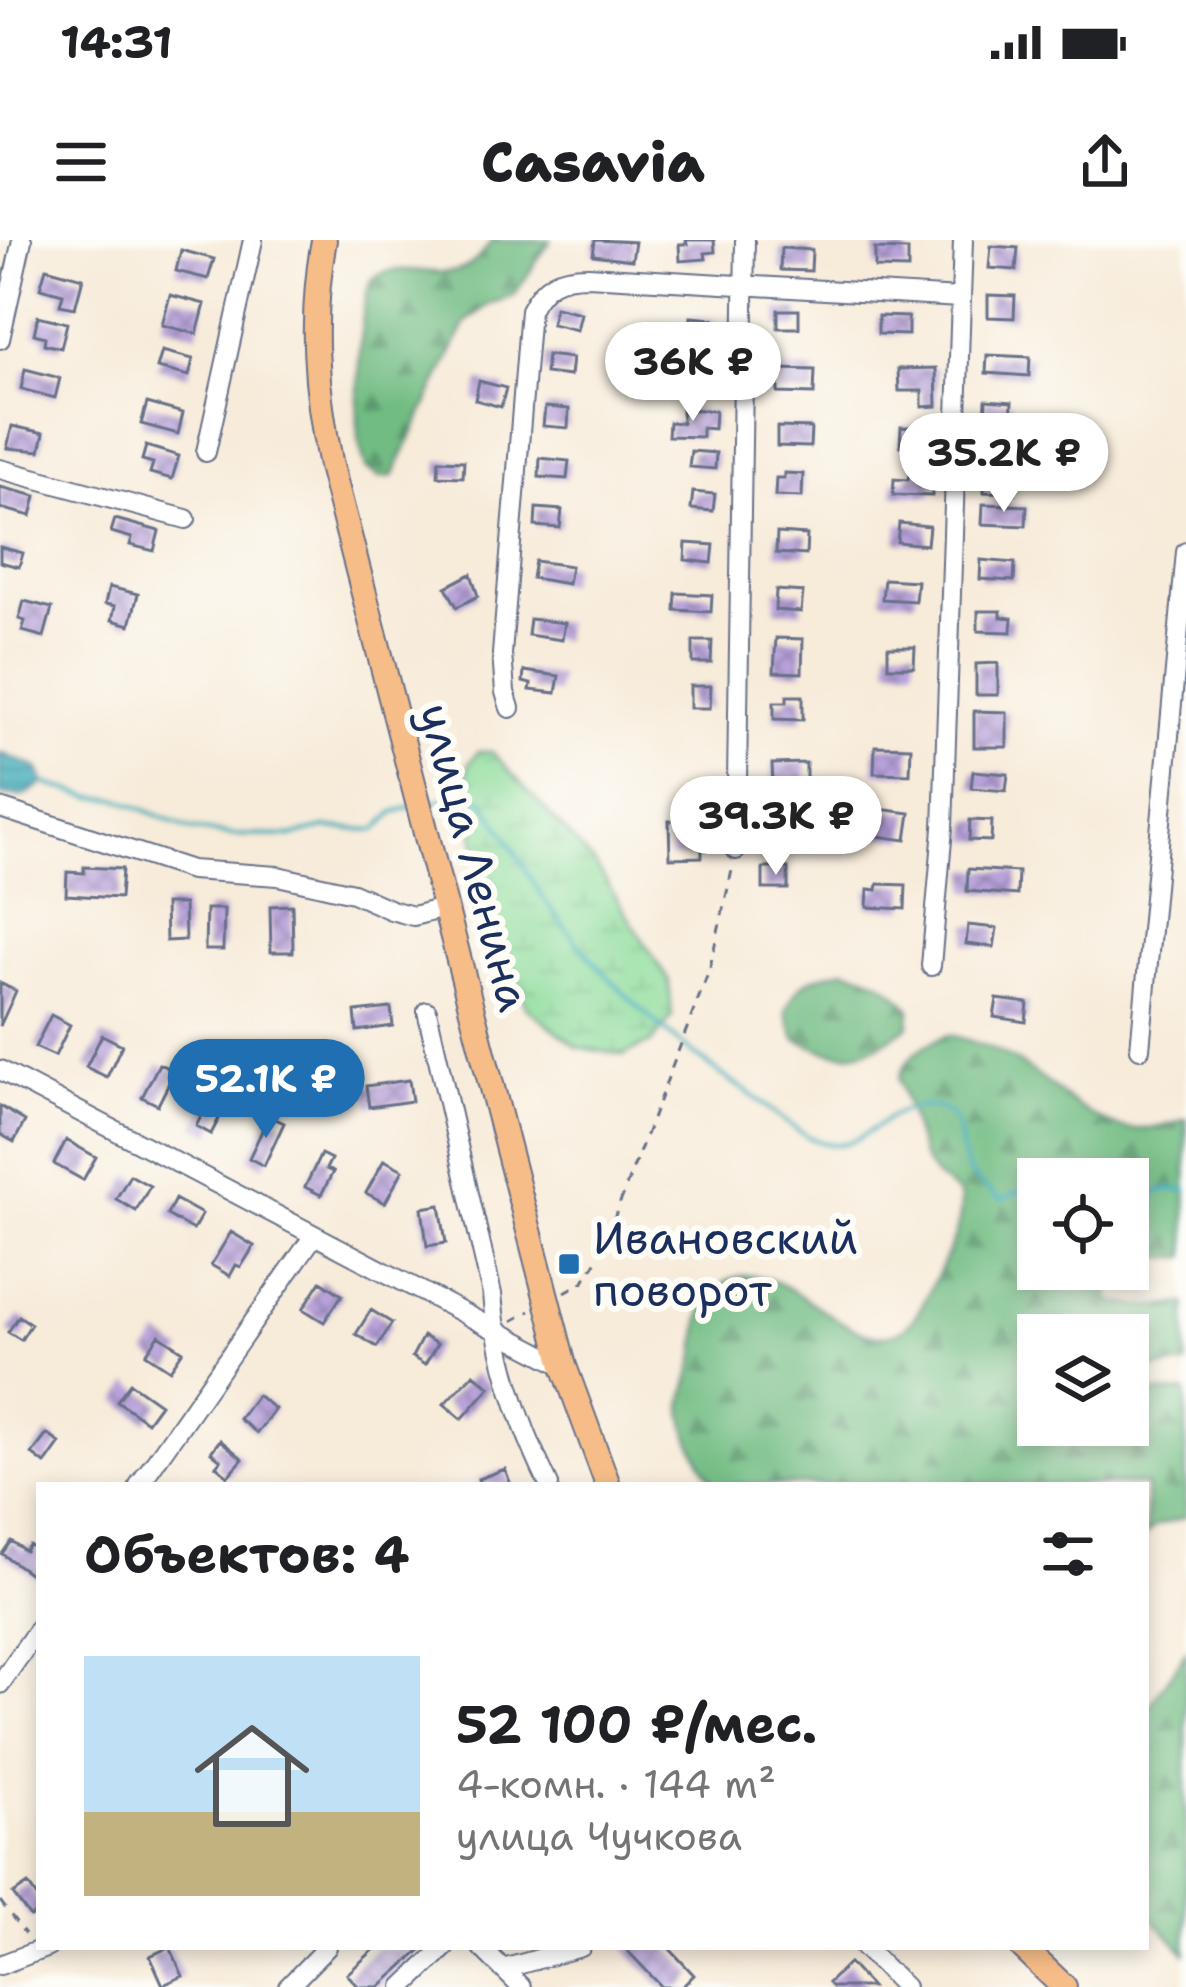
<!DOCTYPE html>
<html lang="ru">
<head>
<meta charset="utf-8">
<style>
  :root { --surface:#fff; --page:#f2f2f2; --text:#202124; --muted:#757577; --line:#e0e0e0; --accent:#1f6fb2 }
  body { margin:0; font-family:"Shantell Sans",sans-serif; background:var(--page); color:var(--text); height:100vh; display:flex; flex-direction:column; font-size:45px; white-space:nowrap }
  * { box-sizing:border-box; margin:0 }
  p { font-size:39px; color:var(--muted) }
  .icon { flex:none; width:66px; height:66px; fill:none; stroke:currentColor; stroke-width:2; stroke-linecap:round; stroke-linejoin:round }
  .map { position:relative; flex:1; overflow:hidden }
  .side { position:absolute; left:36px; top:1242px; width:1113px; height:468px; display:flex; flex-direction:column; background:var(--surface); border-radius:0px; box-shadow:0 6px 18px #0003 }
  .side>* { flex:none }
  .fabs { position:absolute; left:1017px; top:918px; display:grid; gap:24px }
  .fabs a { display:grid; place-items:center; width:132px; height:132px; border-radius:0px; background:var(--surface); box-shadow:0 6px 18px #0003; font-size:60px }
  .price { position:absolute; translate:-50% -102px; padding:0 27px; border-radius:42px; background:#fff; color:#222; font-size:39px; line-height:78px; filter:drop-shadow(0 3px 6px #0008) }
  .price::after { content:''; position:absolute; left:50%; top:72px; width:36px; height:27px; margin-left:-18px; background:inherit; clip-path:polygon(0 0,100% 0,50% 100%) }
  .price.active { background:var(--accent); color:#fff }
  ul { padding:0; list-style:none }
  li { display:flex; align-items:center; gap:36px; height:300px; padding:0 48px }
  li+li { border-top:3px solid var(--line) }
  li span { display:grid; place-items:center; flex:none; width:336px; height:240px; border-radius:0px; color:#555 }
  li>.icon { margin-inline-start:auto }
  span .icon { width:144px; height:144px; fill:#fffc; stroke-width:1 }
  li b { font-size:51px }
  h2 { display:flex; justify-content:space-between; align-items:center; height:144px; padding:0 48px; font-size:51px }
  .status { display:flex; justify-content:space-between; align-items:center; height:84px; padding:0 60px; background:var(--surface); direction:ltr }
  .status svg { height:33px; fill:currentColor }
  header { display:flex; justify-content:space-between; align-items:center; height:156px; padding:0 48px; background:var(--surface); font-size:54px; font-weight:800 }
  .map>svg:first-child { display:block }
  .forest { fill:url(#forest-firs); stroke:#467670; stroke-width:3 }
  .wetland { fill:url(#wetland-marsh); stroke:#54867c; stroke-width:3 }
  .water { fill:url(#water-rules); stroke:#2c6e8c; stroke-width:3 }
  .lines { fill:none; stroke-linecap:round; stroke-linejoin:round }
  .stream { stroke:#3dacb9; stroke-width:4.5 }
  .building { fill:url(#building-cross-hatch) }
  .minor-casing { stroke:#687189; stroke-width:22 }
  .major-casing { stroke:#687189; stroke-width:28 }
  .path { stroke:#687189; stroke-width:3; stroke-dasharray:9 9; stroke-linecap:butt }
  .minor { stroke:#fff; stroke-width:18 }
  .major { stroke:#f7bd88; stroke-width:24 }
  .poi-dot { fill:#1f6fb2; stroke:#fdfcf7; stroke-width:4.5 }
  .labels { text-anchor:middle; stroke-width:12; stroke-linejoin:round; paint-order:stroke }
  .street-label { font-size:45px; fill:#1b2f5e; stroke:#fdfcf7 }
  .poi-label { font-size:45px; fill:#1b2f5e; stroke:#fdfcf7; text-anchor:start }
</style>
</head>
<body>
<div class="status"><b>14:31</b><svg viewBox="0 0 49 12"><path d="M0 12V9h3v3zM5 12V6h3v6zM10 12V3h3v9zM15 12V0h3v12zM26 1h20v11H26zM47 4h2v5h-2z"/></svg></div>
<header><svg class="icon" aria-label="menu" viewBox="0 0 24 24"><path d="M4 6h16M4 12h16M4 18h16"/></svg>Casavia<svg class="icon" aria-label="share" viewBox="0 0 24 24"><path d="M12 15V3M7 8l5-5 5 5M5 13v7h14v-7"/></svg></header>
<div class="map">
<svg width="1186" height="1747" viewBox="0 0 1186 1747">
  <defs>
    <pattern id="forest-firs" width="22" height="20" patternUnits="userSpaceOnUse" patternTransform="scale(3)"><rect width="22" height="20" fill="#71bc82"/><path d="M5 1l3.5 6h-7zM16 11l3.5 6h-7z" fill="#5c996e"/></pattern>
    <pattern id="wetland-marsh" width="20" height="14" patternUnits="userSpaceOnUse" patternTransform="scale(3)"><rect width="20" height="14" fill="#8cdc9a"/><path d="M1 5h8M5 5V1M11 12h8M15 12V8" fill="none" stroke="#78bd87"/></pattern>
    <pattern id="water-rules" width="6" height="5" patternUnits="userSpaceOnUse" patternTransform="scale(3)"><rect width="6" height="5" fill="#3dacb9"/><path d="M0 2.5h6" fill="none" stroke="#328c9a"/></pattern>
    <pattern id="building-cross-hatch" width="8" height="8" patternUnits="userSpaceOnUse" patternTransform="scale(3)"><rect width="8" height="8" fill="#b8a2da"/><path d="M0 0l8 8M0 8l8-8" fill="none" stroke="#9584b4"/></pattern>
  </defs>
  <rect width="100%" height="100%" fill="#fdfcf7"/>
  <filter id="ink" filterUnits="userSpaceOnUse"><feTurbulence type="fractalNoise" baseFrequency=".00833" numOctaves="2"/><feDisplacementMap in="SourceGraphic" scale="24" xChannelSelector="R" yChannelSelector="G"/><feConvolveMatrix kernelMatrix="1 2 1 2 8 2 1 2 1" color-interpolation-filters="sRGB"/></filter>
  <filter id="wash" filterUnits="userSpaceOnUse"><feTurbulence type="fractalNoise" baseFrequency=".004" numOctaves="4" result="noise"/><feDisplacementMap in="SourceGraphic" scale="48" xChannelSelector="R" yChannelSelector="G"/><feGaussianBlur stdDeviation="2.7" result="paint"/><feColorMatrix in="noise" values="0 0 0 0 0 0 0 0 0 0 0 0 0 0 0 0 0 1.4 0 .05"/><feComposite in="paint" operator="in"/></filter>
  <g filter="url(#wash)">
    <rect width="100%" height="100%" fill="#f7ebd9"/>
    <path class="forest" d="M 492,0 L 551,0 L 514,55 L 488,65 L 466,82 L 393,236 L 379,237 L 366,228 C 364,219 360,210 359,201 C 356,177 358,46 375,37 C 417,14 457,60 492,0 Z
      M 845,729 C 874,736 892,745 910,769 L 909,786 C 864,817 846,823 796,799 L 786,772 C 798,738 812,738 845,729 Z
      M 949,795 C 974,801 997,809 1019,823 C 1078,860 1107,912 1186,879 L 1186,1017 L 1128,1017 L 1128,939 L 1038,939 L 1038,1029 L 1109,1029 L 1111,1061 L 1142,1067 L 1186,1064 L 1186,1125 L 1128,1131 L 1128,1095 L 1038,1095 L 1038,1185 L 1128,1185 L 1128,1154 L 1186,1152 L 1186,1277 L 1156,1286 L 1146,1295 L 1146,1245 L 715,1245 C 702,1226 684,1193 683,1169 C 683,1155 691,1138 694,1124 C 699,1106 697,1077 707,1061 C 766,977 846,1131 904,1088 C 918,1078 927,1055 934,1041 C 947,1014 965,985 960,955 L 935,936 L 923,919 L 899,839 C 907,815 926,803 949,795 Z
      M 1186,1412 L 1186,1714 L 1146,1672 L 1146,1471 Z"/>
    <path class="wetland" d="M 478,512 L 492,512 L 595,624 L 669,741 L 672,777 L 652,802 L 624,815 L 577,807 L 526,767 L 491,669 L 465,554 L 469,523 Z"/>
    <path class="water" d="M 0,513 L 38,528 L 44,543 L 24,556 L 0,555 Z"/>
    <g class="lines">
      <path class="stream" d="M 44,543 L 91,557 L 119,559 L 190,589 L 232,595 L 291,596 L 325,588 L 376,590 L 394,572 L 412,567
        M 429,563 L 452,557 L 482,559 C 506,591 522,628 545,660 C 600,739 670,801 750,854 C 772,869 793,891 818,901 C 859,917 880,871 918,867 C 970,862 955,906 967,929 C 973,940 991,952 1001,960 L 1020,951 L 1038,951
        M 1128,959 L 1169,949 L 1186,950"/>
    </g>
    <g id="blocks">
      <path class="building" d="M 595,0 L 635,2 L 632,20 L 593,15 Z
        M 686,0 L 714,0 L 715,12 L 705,13 L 706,19 L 680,21 L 679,4 L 687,4 Z
        M 991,6 L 1018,8 L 1016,30 L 989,28 Z
        M 781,8 L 812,10 L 811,31 L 780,30 Z
        M 875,9 L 908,10 L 908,29 L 875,28 Z
        M 181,10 L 214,19 L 208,39 L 176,31 Z
        M 46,28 L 83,38 L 75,68 L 60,65 L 63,54 L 40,48 Z
        M 170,55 L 205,64 L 197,94 L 162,85 Z
        M 988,55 L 1015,56 L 1014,78 L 988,77 Z
        M 555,67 L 581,73 L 577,90 L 551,84 Z
        M 778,70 L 799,70 L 799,88 L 778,88 Z
        M 38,76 L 67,83 L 61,108 L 44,104 L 45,97 L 34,94 Z
        M 878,76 L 908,77 L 908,95 L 878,94 Z
        M 691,77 L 714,79 L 713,96 L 690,94 Z
        M 162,111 L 193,119 L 189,136 L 157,128 Z
        M 547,115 L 572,118 L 570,136 L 545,133 Z
        M 987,115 L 1030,117 L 1029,136 L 986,133 Z
        M 691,124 L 715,126 L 712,145 L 689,143 Z
        M 936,128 L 937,166 L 922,167 L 922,151 L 899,151 L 898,129 Z
        M 25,129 L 60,138 L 55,158 L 21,149 Z
        M 778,129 L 815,130 L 814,154 L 778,153 Z
        M 479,141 L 506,148 L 501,167 L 475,160 Z
        M 986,160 L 1012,162 L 1011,182 L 985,181 Z
        M 147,163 L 183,173 L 178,194 L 141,184 Z
        M 545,167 L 569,169 L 568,188 L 543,186 Z
        M 682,169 L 715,171 L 714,189 L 702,188 L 702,197 L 668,196 L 669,182 L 682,183 Z
        M 1056,182 L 1074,183 L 1074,198 L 1056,198 Z
        M 12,186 L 44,193 L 40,211 L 7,208 Z
        M 777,187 L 811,188 L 810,207 L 777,206 Z
        M 901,187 L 934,188 L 933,207 L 900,206 Z
        M 146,206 L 179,216 L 172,239 L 150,233 L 153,223 L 142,220 Z
        M 691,211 L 716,213 L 715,229 L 689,227 Z
        M 986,214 L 1032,215 L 1031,232 L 1015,232 L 1015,253 L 984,252 Z
        M 540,218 L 569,221 L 567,239 L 539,237 Z
        M 439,220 L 464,221 L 463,237 L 438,236 Z
        M 784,233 L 803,234 L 802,257 L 775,256 L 776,238 L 784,238 Z
        M 909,234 L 933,234 L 932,256 L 893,255 L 894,239 L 908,240 Z
        M 0,247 L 36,256 L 31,276 L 0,268 Z
        M 693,252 L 715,254 L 713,271 L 691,269 Z
        M 983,264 L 1027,266 L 1026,286 L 982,284 Z
        M 536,268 L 562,270 L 560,288 L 535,286 Z
        M 115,279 L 159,291 L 154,311 L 130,305 L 132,298 L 111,292 Z
        M 899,283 L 929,286 L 927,305 L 897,302 Z
        M 777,293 L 807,295 L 806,315 L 776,313 Z
        M 686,303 L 714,305 L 712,323 L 685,320 Z
        M 0,307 L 23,313 L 19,327 L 0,322 Z
        M 981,320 L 1015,323 L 1014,341 L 980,339 Z
        M 535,321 L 571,326 L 568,344 L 532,338 Z
        M 471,334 L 478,356 L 457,367 L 446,347 Z
        M 884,339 L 917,341 L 915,361 L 882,359 Z
        M 109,347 L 138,354 L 130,385 L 112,380 L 115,366 L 105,364 Z
        M 776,350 L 803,352 L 801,372 L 775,370 Z
        M 676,353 L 712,355 L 711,372 L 675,370 Z
        M 24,361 L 52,368 L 44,397 L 22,391 L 25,381 L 19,379 Z
        M 978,371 L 1001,371 L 1001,377 L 1012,378 L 1011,392 L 978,391 Z
        M 530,379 L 565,383 L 562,400 L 528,395 Z
        M 776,398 L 803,399 L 802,433 L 774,432 Z
        M 693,401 L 712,401 L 711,423 L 693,423 Z
        M 888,407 L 915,407 L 914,427 L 888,427 Z
        M 998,423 L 998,455 L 976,455 L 976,424 Z
        M 524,431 L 559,436 L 556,453 L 530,450 L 531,444 L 523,442 Z
        M 690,446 L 711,446 L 710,468 L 690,468 Z
        M 787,456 L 803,456 L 803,480 L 774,479 L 774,462 L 787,462 Z
        M 974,471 L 1007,472 L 1007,507 L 974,507 Z
        M 875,506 L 911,507 L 910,534 L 874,533 Z
        M 806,523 L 806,544 L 773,544 L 772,524 Z
        M 973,531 L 1008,534 L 1006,551 L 971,548 Z
        M 879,569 L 910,573 L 906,600 L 870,595 Z
        M 702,580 L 702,617 L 670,618 L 669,581 Z
        M 970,580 L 992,581 L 991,601 L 969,600 Z
        M 774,587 L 803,587 L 803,608 L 774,608 Z
        M 84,627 L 122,629 L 120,658 L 66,655 L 67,632 L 84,633 Z
        M 763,628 L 788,628 L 788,649 L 763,649 Z
        M 968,629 L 1018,632 L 1017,655 L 967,651 Z
        M 878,644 L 906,645 L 905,669 L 867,667 L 868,649 L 877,650 Z
        M 165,664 L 184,664 L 185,700 L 166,701 Z
        M 292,665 L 293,712 L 271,712 L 270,666 Z
        M 206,669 L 224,669 L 223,710 L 205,710 Z
        M 968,685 L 997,688 L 994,707 L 966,704 Z
        M 0,743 L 16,751 L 0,786 Z
        M 997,759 L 1028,763 L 1026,782 L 994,777 Z
        M 391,768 L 393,786 L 357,791 L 355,772 Z
        M 51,775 L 70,785 L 55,816 L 35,807 Z
        M 102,795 L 122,805 L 107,837 L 86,827 Z
        M 159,824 L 175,831 L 158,865 L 142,857 Z
        M 409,840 L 412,861 L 369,867 L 366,846 Z
        M 209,861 L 224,869 L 211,894 L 196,886 Z
        M 0,866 L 25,881 L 14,902 L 0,894 Z
        M 269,876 L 284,883 L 264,926 L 249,918 Z
        M 66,900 L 96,917 L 83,940 L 54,924 Z
        M 321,914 L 331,919 L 326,929 L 333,932 L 321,955 L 305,947 Z
        M 384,920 L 403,930 L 385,963 L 366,953 Z
        M 130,935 L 150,946 L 136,971 L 116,959 Z
        M 175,959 L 202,974 L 193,990 L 167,975 Z
        M 440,965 L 446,1003 L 427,1006 L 422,968 Z
        M 231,992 L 254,1006 L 241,1027 L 236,1025 L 230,1036 L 211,1025 Z
        M 321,1041 L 342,1055 L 324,1082 L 303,1069 Z
        M 371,1070 L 392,1083 L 377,1107 L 356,1094 Z
        M 19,1076 L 31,1084 L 21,1100 L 8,1092 Z
        M 159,1095 L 183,1111 L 170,1130 L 146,1114 Z
        M 423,1096 L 437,1104 L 425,1125 L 412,1117 Z
        M 474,1134 L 490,1147 L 462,1179 L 444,1164 Z
        M 130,1143 L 160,1164 L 147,1182 L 117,1161 Z
        M 257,1155 L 275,1169 L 257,1193 L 239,1179 Z
        M 47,1194 L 60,1203 L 45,1224 L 32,1214 Z
        M 220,1200 L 243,1219 L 228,1236 L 216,1226 L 221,1220 L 211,1212 Z
        M 505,1229 L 511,1245 L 480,1245 L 478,1239 Z
        M 11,1301 L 25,1311 L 29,1305 L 39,1311 L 39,1340 L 2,1314 Z
        M 28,1644 L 39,1660 L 39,1671 L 30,1677 L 13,1654 Z
        M 170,1707 L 183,1736 L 163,1745 L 150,1716 Z
        M 377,1707 L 424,1707 L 379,1747 L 359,1747 L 347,1734 Z
        M 624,1707 L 668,1707 L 694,1735 L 682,1747 L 662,1747 Z
        M 849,1723 L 871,1747 L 832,1747 L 828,1743 Z"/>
    </g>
  </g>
  <g filter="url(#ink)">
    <use href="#blocks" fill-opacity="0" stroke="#687189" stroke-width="3"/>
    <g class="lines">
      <g class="minor-casing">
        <path id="minor" d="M 0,99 L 22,0
          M 206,212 L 253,0
          M 0,229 L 186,279
          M 510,468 L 505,452 L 502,414 L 530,70 C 543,44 558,36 588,36 L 960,58
          M 0,568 L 191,630 L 278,636 L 353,653 L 391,670 L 413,676 L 444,668
          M 736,610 L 745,0
          M 931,726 L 943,588 L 963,0
          M 427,771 L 492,1054 C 497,1120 520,1185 549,1245
          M 1140,809 L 1186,312
          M 0,830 L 564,1126
          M 139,1245 L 313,997
          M 0,1444 L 39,1388
          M 481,1707 L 521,1747
          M 864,1707 L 905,1747
          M 0,1725 L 48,1707
          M 503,1729 L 581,1707
          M 288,1747 L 327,1707
          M 403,1747 L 445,1707"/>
      </g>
      <g class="major-casing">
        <path id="major" d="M 324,0 C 310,78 315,149 331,226 L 564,1126 L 608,1245
          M 1022,1707 L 1064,1747"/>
      </g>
      <path class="path" d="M 565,1052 L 584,1041 L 599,1017 L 709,731 L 733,626
        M 512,1081 L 530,1071
        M 0,1661 L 25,1694"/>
      <use href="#minor" class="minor"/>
      <use href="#major" class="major"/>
    </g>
  </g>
  <rect class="poi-dot" x="557" y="1012" width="24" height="24" rx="6"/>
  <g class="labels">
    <g class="street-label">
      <text transform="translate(475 617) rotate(75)" y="16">улица Ленина</text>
    </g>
    <g class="poi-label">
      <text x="593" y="1014">Ивановский<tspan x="593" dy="52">поворот</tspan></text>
    </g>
  </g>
</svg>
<div class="fabs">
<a><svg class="icon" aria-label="locate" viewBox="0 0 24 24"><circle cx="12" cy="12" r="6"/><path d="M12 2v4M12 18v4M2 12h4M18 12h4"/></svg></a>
<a><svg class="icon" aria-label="layers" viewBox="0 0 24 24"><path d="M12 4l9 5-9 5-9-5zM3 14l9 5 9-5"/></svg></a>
</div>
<b class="price" style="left:693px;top:184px">36K ₽</b>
<b class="price" style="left:1004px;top:275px">35.2K ₽</b>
<b class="price" style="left:776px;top:638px">39.3K ₽</b>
<b class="price active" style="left:266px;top:901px">52.1K ₽</b>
<section class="side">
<h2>Объектов: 4<svg class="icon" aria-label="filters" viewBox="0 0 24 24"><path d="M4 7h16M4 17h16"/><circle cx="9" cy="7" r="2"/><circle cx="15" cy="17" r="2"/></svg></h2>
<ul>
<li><span style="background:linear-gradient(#bfe0f5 65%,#c2b280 0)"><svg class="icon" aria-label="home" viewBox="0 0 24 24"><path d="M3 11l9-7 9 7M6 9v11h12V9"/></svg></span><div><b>52 100 ₽/мес.</b><p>4-комн. · 144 m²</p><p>улица Чучкова</p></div></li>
</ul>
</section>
</div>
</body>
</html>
